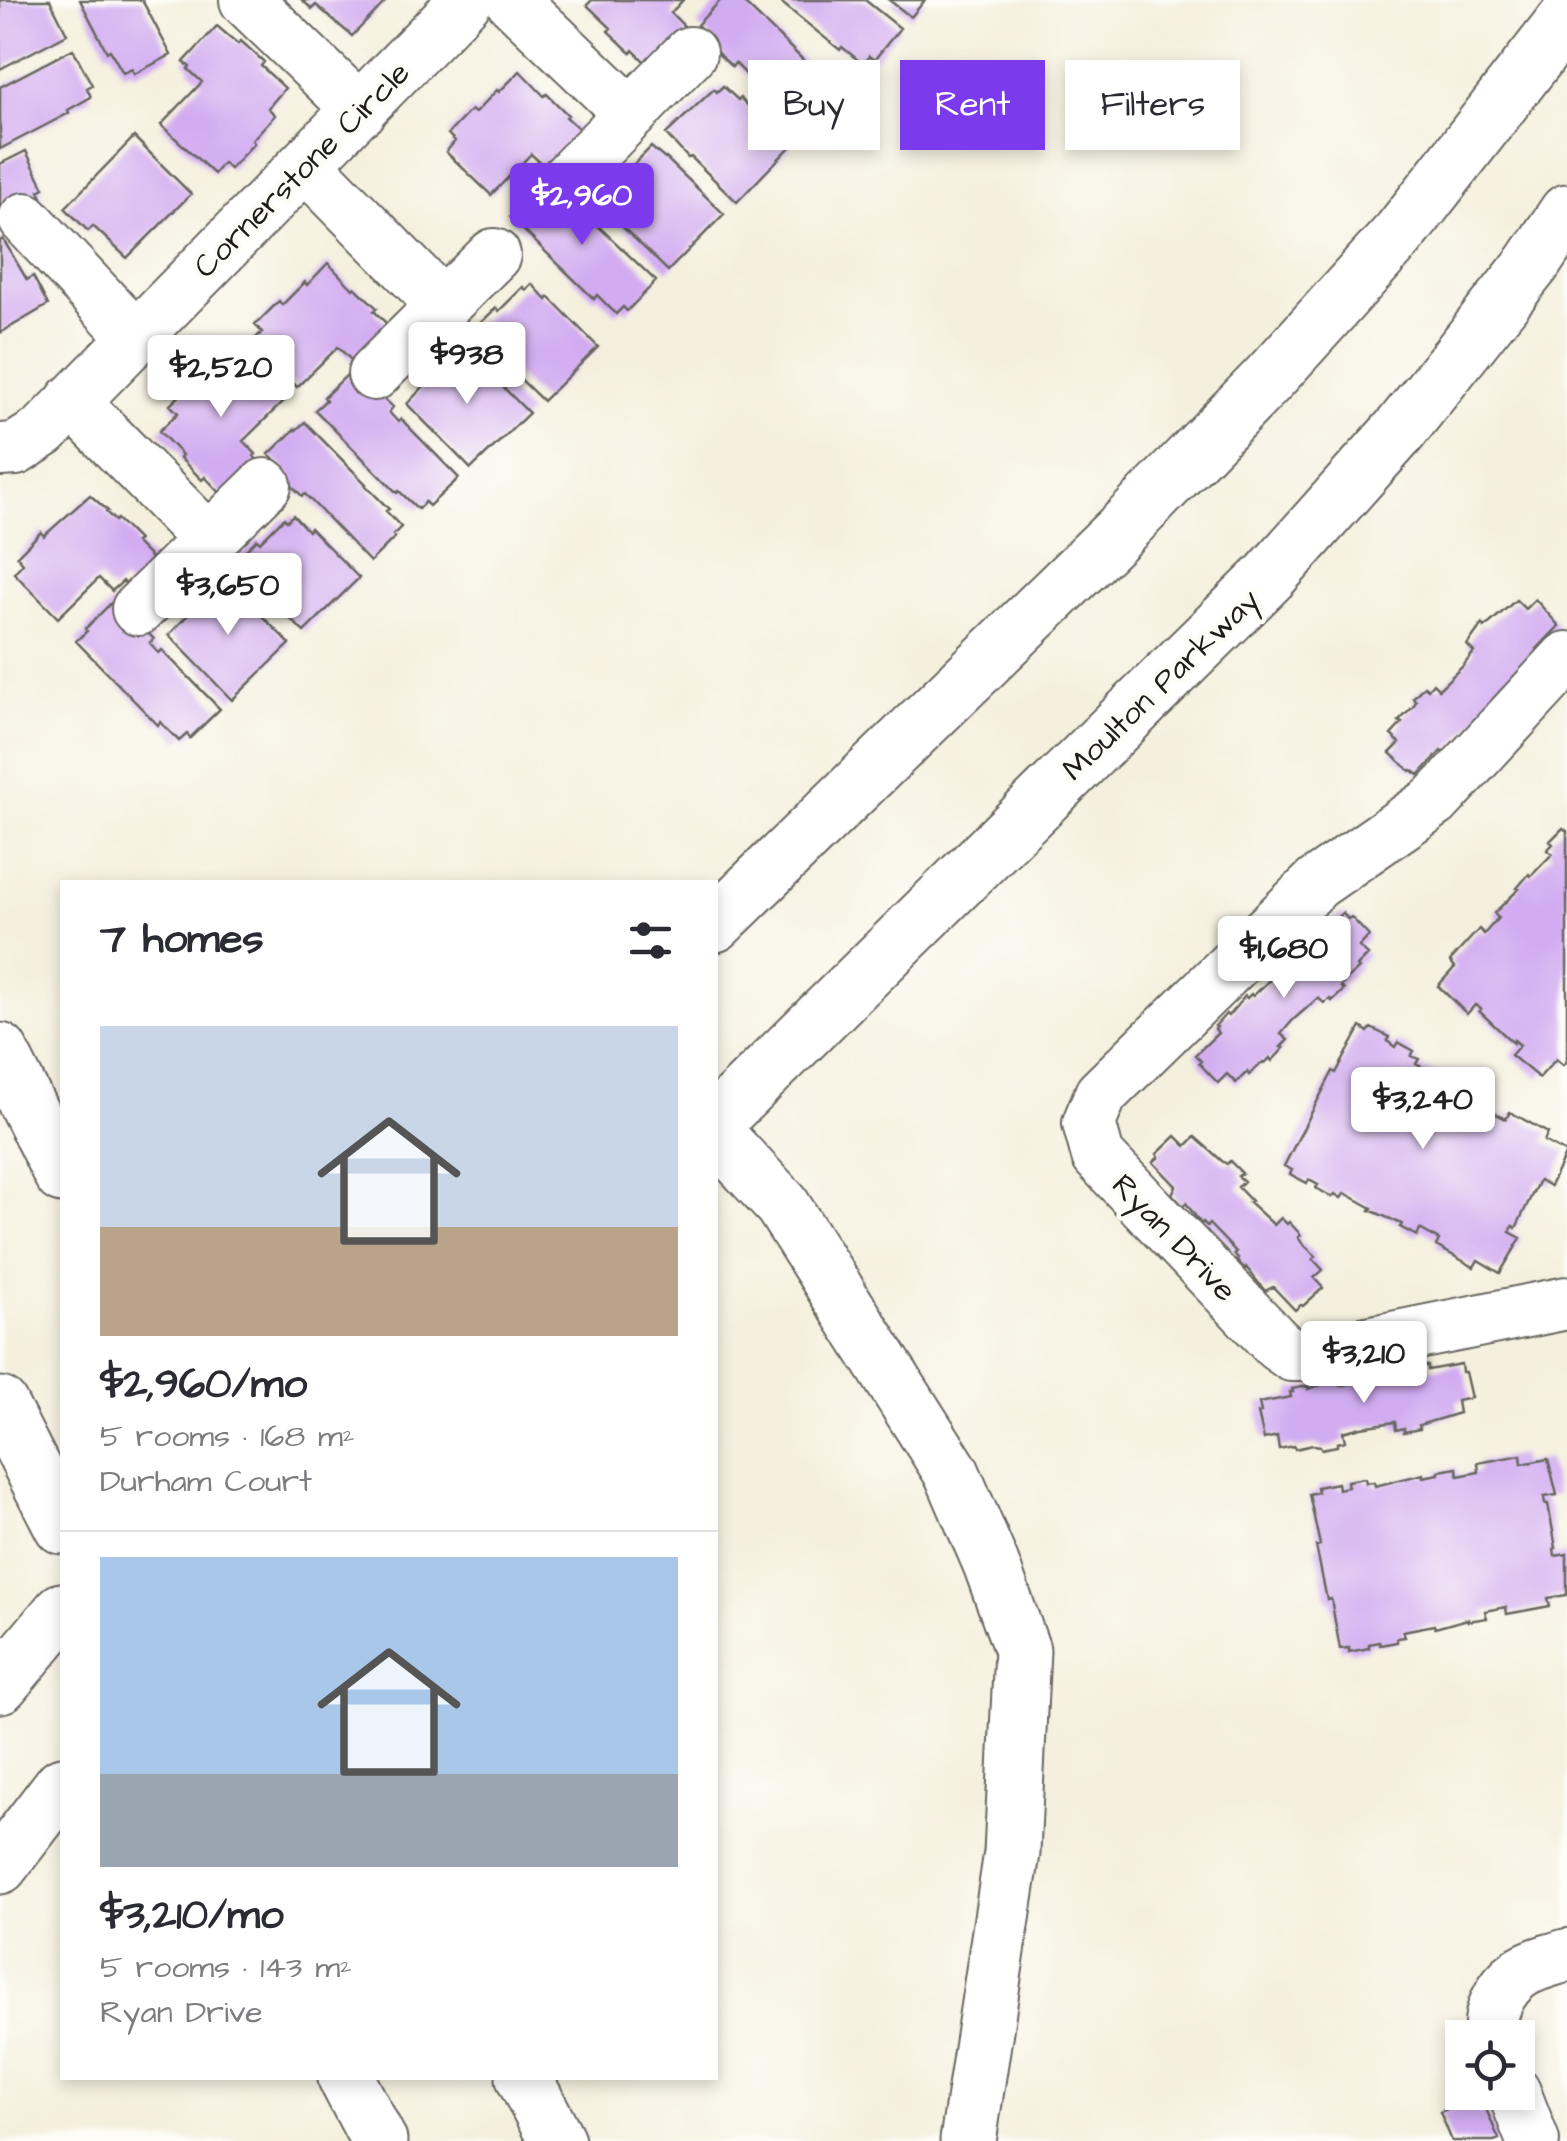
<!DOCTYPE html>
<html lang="en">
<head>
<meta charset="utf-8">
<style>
  :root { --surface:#fff; --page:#f2f2f3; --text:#2b2b33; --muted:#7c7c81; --line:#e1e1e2; --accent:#7c3aed }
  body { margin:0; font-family:"Architects Daughter",sans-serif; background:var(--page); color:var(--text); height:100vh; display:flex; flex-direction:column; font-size:38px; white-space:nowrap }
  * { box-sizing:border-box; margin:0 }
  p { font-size:32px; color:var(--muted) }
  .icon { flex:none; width:55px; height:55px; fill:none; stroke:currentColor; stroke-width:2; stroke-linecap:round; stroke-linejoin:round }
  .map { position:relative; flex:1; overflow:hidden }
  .details { position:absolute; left:60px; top:880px; width:658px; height:1200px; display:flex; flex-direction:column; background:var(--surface); border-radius:0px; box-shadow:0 5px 15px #0003 }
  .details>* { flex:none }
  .top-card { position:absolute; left:748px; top:60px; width:668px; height:90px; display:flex; gap:20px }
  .fabs { position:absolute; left:1445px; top:2020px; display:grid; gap:20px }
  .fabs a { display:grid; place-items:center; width:90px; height:90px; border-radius:0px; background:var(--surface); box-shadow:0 5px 15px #0003; font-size:50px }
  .price { position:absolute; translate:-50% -85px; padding:0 22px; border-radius:10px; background:#fff; color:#222; font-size:32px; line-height:65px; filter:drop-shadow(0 2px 5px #0008) }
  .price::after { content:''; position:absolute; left:50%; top:60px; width:30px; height:22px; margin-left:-15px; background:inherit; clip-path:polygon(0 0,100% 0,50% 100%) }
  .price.on { background:var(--accent); color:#fff }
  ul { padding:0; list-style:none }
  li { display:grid; align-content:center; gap:20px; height:530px; padding:0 40px }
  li+li { border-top:2px solid var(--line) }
  li span { display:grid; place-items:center; height:310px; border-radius:0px; color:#555 }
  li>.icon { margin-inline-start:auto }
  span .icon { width:180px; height:180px; fill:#fffc; stroke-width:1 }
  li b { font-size:42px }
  h2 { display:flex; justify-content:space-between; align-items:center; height:120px; padding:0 40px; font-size:42px }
  .pill { padding:0 35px; border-radius:0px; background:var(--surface); box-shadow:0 5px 15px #0003; font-size:35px; line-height:90px }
  .pill.on { background:var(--accent); color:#fff }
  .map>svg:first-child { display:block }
  .building { fill:#d2acf1 }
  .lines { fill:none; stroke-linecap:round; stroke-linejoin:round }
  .minor-casing { stroke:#686660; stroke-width:56 }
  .major-casing { stroke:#686660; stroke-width:59 }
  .highway-casing { stroke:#686660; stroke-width:59 }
  .minor { stroke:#fff; stroke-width:52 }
  .major { stroke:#fff; stroke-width:55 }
  .highway { stroke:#fff; stroke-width:55 }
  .labels { text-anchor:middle; stroke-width:9; stroke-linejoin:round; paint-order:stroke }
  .street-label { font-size:32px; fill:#1c1c1c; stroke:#fdfcf7 }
</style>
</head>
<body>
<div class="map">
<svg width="1567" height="2141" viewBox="0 0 1567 2141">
  <rect width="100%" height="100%" fill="#fdfcf7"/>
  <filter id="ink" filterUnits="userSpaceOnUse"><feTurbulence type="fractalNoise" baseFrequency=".01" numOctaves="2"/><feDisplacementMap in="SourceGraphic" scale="20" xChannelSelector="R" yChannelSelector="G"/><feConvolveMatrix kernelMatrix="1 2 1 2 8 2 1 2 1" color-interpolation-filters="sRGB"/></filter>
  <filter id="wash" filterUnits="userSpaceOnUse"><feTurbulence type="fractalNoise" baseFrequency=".0048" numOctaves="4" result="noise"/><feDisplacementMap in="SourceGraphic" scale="40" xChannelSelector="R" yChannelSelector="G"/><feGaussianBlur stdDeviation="2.25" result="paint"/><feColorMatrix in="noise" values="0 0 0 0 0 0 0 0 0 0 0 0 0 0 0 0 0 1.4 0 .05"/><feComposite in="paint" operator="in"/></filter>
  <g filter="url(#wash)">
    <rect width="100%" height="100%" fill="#f5f0de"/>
    <g id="blocks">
      <path class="building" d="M 0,0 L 50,0 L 67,34 L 0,69 Z
        M 80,0 L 142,0 L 171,55 L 134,74 L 132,69 L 123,73 L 110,50 L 107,52 Z
        M 302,0 L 387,0 L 352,36 L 316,5 L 312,9 Z
        M 592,0 L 683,0 L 671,13 L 684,26 L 682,28 L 688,34 L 653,70 L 633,50 L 631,53 L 608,31 L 611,28 L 587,5 Z
        M 721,0 L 741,0 L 795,52 L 819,76 L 816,79 L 831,94 L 824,101 L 826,104 L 801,130 L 735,63 L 732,67 L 708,44 L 713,40 L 697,25 Z
        M 778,0 L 865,0 L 900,28 L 874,60 L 869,56 L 863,64 L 842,47 L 840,50 Z
        M 889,0 L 925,0 L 911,17 Z
        M 217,26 L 238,44 L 241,41 L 264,62 L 261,66 L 285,88 L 268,108 L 275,115 L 252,140 L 254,143 L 230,169 L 223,163 L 214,174 L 161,125 L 202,82 L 188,69 L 190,67 L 184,62 Z
        M 73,49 L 92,85 L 87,88 L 91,97 L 68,110 L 69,113 L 0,149 L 0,87 Z
        M 520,71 L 544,96 L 547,94 L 568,115 L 566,117 L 587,136 L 545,167 L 531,154 L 491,195 L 446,152 L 455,141 L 448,134 L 471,110 L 475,113 L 497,90 L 499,92 Z
        M 723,86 L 738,100 L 740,98 L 791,146 L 737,202 L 691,157 L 688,158 L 666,134 L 714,89 L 717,92 Z
        M 134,137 L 191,194 L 127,258 L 93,226 L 88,231 L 65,208 Z
        M 651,147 L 665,159 L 666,158 L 724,214 L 668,271 L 603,208 L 634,173 L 629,169 Z
        M 26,151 L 44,188 L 39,191 L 43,200 L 20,211 L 0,225 L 0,164 Z
        M 543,179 L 563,190 L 588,213 L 583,218 L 593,227 L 596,224 L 656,281 L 627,311 L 623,307 L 616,314 L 597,295 L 594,299 L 510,217 Z
        M 3,239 L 27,280 L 33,276 L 48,305 L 0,333 L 0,241 Z
        M 328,263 L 353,289 L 355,287 L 377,308 L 374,311 L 394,331 L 362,350 L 351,360 L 338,347 L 297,387 L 252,342 L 262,332 L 255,325 L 279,301 L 282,305 L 305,282 L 307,285 Z
        M 532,284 L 547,300 L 549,297 L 598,347 L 543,401 L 485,345 L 473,330 L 496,308 L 499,311 L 523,287 L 526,290 Z
        M 459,343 L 529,413 L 471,469 L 407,404 L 440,369 L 436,365 Z
        M 235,350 L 285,400 L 243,441 L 256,454 L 254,456 L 259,462 L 224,497 L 205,477 L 202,480 L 180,458 L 182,455 L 159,431 L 178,413 L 170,405 L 196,380 L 194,378 L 219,353 L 225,359 Z
        M 350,372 L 369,384 L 393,407 L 389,412 L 398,422 L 401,419 L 459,478 L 429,506 L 425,502 L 418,509 L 399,491 L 397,493 L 315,410 L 326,400 L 324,397 Z
        M 305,422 L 366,484 L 365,485 L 389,509 L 386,511 L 401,527 L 393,535 L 395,537 L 370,562 L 305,494 L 302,496 L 280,474 L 284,469 L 269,454 L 295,429 L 296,430 Z
        M 90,495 L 108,511 L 106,512 L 115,521 L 117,519 L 138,540 L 135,542 L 155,562 L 129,588 L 123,581 L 112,591 L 99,578 L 58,618 L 14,573 L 23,563 L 17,556 L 41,532 L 44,536 Z
        M 293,515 L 308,531 L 310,528 L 359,578 L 304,632 L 246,576 L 234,562 L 257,539 L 260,542 L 284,518 L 287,521 Z
        M 220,574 L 290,644 L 232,700 L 169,635 L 201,601 L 197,596 Z
        M 1535,599 L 1559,626 L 1537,649 L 1541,653 L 1506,689 L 1503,688 L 1445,755 L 1441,751 L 1419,775 L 1412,770 L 1410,771 L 1390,753 L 1400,743 L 1391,735 L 1402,723 L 1399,721 L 1413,707 L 1416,701 L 1413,698 L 1424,686 L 1428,689 L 1433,683 L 1439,689 L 1463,666 L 1474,652 L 1467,645 L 1482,624 L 1484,627 L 1490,623 L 1516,600 L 1525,609 Z
        M 111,603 L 130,614 L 154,639 L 150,643 L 159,653 L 162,650 L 220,709 L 190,738 L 187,734 L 179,741 L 160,722 L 158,725 L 76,641 L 87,631 L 85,629 Z
        M 1563,828 L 1567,831 L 1567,1061 L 1563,1065 L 1556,1059 L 1539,1078 L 1511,1055 L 1520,1045 L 1514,1040 L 1513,1043 L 1479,1011 L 1481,1009 L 1475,1005 L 1467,1014 L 1438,986 L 1455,967 L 1450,961 L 1479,929 L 1484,934 L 1498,918 L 1494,913 L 1519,889 L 1517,888 L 1529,874 L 1531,876 L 1552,854 L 1547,850 L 1553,844 L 1550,841 Z
        M 1342,913 L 1348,919 L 1351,917 L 1369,936 L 1359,947 L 1368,955 L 1357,966 L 1359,968 L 1344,982 L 1341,987 L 1344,990 L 1332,1001 L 1330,999 L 1324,1003 L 1318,998 L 1293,1020 L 1281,1034 L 1288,1040 L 1281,1047 L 1284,1048 L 1272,1061 L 1270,1058 L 1265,1063 L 1263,1062 L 1249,1075 L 1247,1072 L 1236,1083 L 1227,1074 L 1218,1083 L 1199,1063 L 1201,1061 L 1195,1055 L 1218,1033 L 1215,1029 L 1217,1027 L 1215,1026 L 1226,1014 L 1228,1016 L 1245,996 L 1247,998 L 1251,994 L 1253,996 L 1281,969 L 1279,967 L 1283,964 L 1281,961 L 1302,946 L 1299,943 L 1311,932 L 1313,935 L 1315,932 L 1319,936 Z
        M 1361,1027 L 1368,1032 L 1371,1028 L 1389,1037 L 1387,1041 L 1395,1047 L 1398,1042 L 1414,1051 L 1411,1056 L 1419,1059 L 1416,1064 L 1444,1078 L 1445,1076 L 1460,1085 L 1458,1088 L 1491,1102 L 1487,1109 L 1506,1119 L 1510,1112 L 1548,1133 L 1544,1141 L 1566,1153 L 1550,1186 L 1539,1180 L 1516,1228 L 1513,1226 L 1510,1232 L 1521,1238 L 1500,1273 L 1478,1260 L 1474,1267 L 1436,1246 L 1439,1240 L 1420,1229 L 1417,1236 L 1400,1227 L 1402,1224 L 1370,1210 L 1372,1208 L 1345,1193 L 1341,1198 L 1335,1194 L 1332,1197 L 1316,1188 L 1318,1185 L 1309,1180 L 1307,1183 L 1290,1174 L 1292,1170 L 1284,1166 L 1333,1071 L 1336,1073 Z
        M 1176,1136 L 1186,1146 L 1195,1137 L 1222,1161 L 1227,1164 L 1230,1161 L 1242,1173 L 1238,1176 L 1244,1181 L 1238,1187 L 1251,1201 L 1249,1202 L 1274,1225 L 1281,1218 L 1287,1224 L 1289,1222 L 1301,1235 L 1298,1237 L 1302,1243 L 1316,1256 L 1313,1259 L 1323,1270 L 1314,1278 L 1323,1288 L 1303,1306 L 1301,1305 L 1295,1310 L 1273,1287 L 1265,1291 L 1246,1267 L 1245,1269 L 1236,1260 L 1238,1258 L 1234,1254 L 1236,1252 L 1209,1224 L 1207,1226 L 1203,1222 L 1201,1224 L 1186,1203 L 1183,1206 L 1172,1194 L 1176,1186 L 1153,1162 L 1159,1157 L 1157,1154 Z
        M 1424,1363 L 1424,1366 L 1428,1366 L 1428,1370 L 1461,1364 L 1462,1372 L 1465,1372 L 1471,1398 L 1457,1401 L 1459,1413 L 1419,1425 L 1420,1429 L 1404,1432 L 1404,1428 L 1396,1430 L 1395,1422 L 1361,1427 L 1343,1432 L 1345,1441 L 1337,1443 L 1337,1446 L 1321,1449 L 1320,1446 L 1313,1445 L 1295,1449 L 1294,1446 L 1279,1449 L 1277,1436 L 1264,1439 L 1258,1413 L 1261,1412 L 1259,1403 L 1291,1397 L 1290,1392 L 1293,1392 L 1292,1389 L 1308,1386 L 1308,1389 L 1333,1381 L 1334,1383 L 1340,1382 L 1340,1386 L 1378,1378 L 1378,1375 L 1384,1374 L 1383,1371 L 1395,1368 L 1395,1372 L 1408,1369 L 1408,1366 Z
        M 1521,1455 L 1522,1464 L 1548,1459 L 1557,1495 L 1544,1497 L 1545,1504 L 1548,1504 L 1556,1548 L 1554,1549 L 1555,1556 L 1567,1554 L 1567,1595 L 1548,1598 L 1550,1606 L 1507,1614 L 1506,1607 L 1485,1611 L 1487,1618 L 1468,1621 L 1468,1619 L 1435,1628 L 1434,1625 L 1403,1631 L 1405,1637 L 1397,1638 L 1397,1642 L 1380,1645 L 1379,1642 L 1369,1644 L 1369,1648 L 1349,1652 L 1349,1648 L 1340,1649 L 1331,1599 L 1327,1600 L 1316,1546 L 1320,1545 L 1309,1494 L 1318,1492 L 1317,1487 L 1337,1483 L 1338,1489 L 1348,1487 L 1347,1481 L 1365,1478 L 1366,1483 L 1374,1482 L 1375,1486 L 1423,1474 L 1423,1477 L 1439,1474 L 1439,1471 L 1457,1468 L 1458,1476 L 1479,1472 L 1478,1463 Z
        M 1480,2095 L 1499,2139 L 1494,2141 L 1452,2141 L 1440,2112 Z"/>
    </g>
  </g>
  <g filter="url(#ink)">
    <use href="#blocks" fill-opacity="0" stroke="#686660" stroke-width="2.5"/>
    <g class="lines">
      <g class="minor-casing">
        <path id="minor" d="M 246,0 L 360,110
          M 512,0 L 631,114
          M 306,165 L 443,305
          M 563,183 L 690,53
          M 25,219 L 135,337
          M 374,374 L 494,255
          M 72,401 L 209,540
          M 0,450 L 16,449 L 44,431 L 466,0
          M 138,609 L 265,485
          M 1567,658 L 1435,801 L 1317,883 L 1101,1094 L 1089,1123 L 1098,1156 L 1278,1345 L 1292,1355 L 1308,1355 L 1567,1303
          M 1492,2038 C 1487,2014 1500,1987 1520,1973 C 1533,1964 1553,1960 1567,1955
          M 1514,2092 L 1533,2141"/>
      </g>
      <g class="major-casing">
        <path id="major" d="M 715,924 L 1129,522 L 1268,379 L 1400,233 L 1567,18
          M 715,1122 L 1270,576 L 1401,429 L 1533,263 L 1567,212
          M 0,1685 L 62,1611
          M 0,1866 L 62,1785"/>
      </g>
      <g class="highway-casing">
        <path id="highway" d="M 0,1051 L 62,1175
          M 715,1133 L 782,1205 L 952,1473 L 991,1564 L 1022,1650 L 1012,1853 L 968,2141
          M 0,1405 L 62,1526
          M 346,2078 L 379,2141
          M 524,2078 L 557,2141"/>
      </g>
      <use href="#minor" class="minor"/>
      <use href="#major" class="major"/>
      <use href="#highway" class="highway"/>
    </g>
  </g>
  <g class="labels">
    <g class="street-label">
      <text transform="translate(301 169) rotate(-45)" y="11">Cornerstone Circle</text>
      <text transform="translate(1160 684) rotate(-44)" y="11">Moulton Parkway</text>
      <text transform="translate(1175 1237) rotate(46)" y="11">Ryan Drive</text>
    </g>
  </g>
</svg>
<div class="fabs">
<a><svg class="icon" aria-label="locate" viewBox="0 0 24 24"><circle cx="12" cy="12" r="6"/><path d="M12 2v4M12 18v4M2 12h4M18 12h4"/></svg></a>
</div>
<b class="price on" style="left:582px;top:248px">$2,960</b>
<b class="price" style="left:467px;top:407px">$938</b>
<b class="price" style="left:221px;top:420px">$2,520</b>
<b class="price" style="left:228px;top:638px">$3,650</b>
<b class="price" style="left:1284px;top:1001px">$1,680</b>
<b class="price" style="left:1423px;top:1152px">$3,240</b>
<b class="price" style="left:1364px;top:1406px">$3,210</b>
<div class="top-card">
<a class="pill">Buy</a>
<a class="pill on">Rent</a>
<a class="pill">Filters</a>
</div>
<section class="details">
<h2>7 homes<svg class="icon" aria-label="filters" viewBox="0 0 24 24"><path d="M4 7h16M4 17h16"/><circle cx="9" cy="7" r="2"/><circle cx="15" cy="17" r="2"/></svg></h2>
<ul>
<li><span style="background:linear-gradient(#c9d6e8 65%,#b9a48a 0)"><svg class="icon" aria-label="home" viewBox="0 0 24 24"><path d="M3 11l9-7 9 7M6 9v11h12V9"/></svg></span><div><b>$2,960/mo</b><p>5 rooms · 168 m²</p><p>Durham Court</p></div></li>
<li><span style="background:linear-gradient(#a9c7e8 70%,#9aa5b1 0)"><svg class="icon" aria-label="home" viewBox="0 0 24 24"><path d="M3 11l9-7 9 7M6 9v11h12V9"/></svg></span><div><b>$3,210/mo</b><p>5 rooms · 143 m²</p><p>Ryan Drive</p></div></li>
</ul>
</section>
</div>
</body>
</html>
